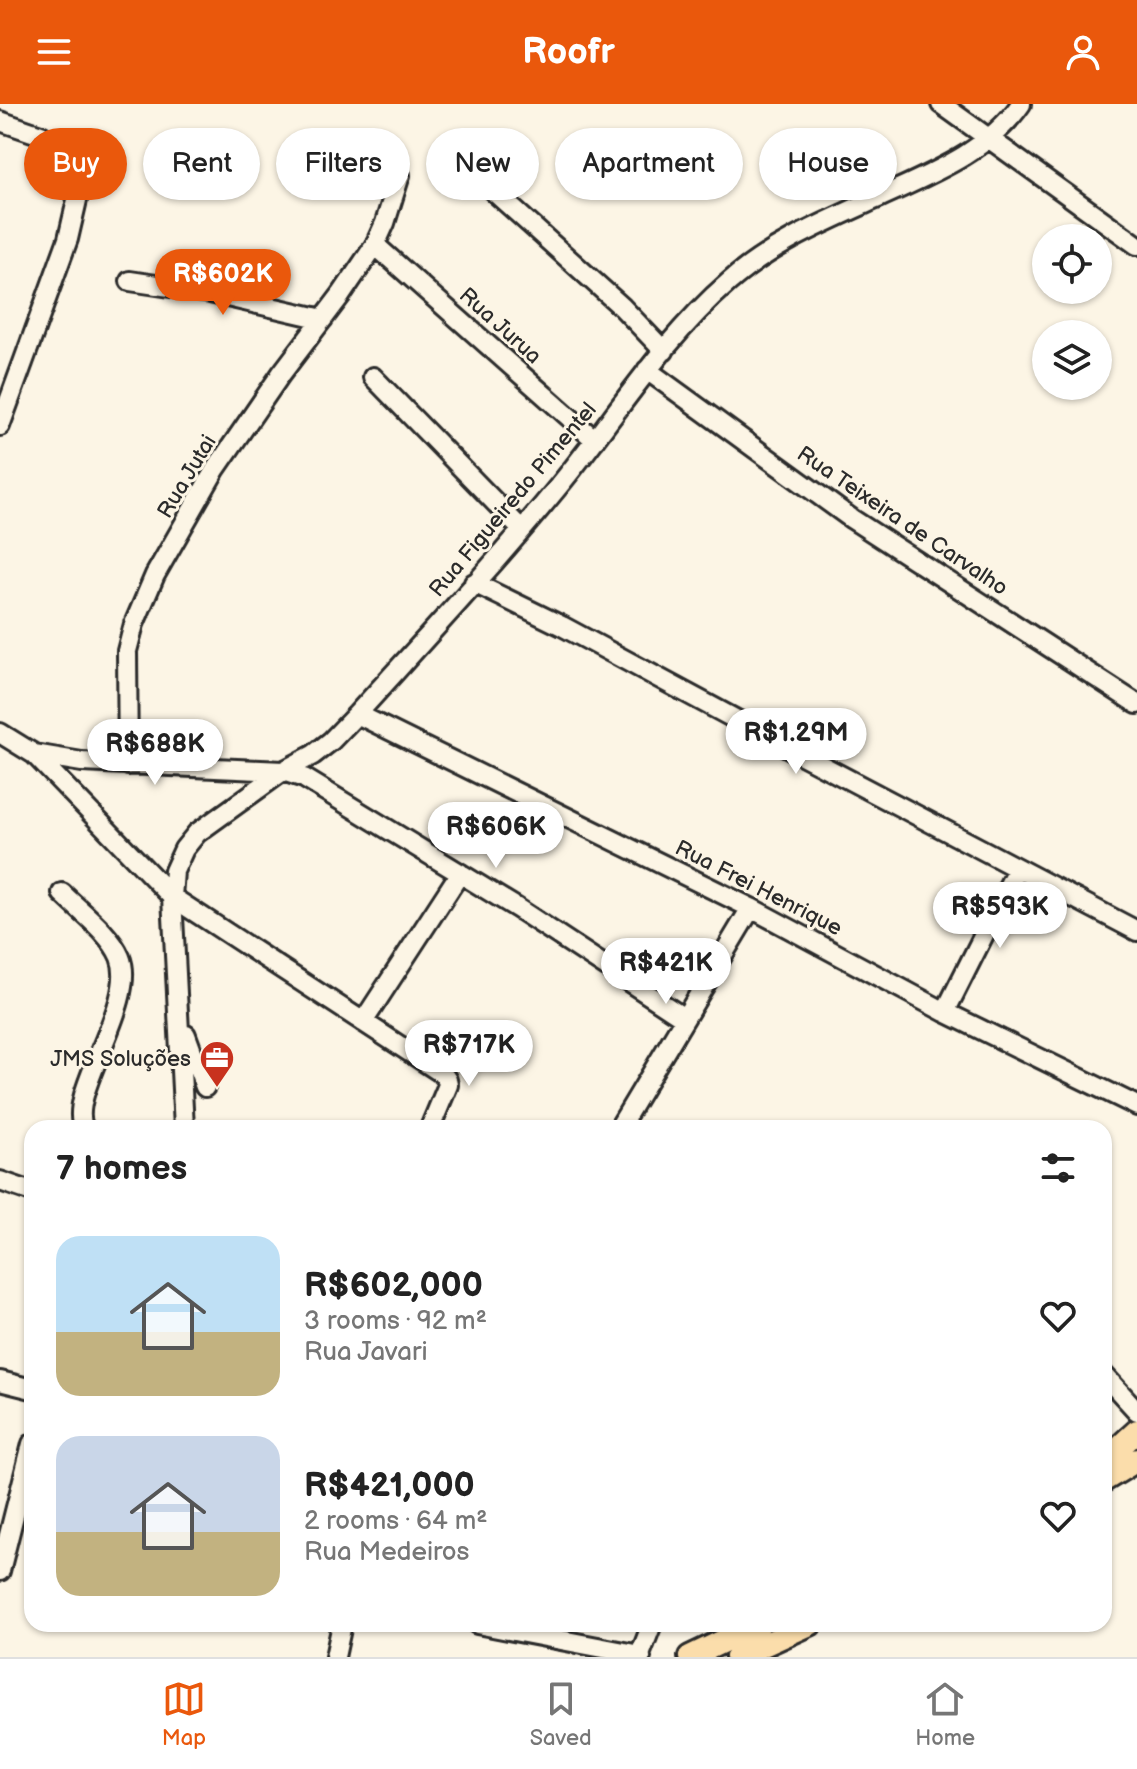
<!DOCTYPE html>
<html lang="en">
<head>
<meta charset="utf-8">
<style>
  :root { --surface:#fff; --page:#f6f6f6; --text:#222; --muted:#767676; --line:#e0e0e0; --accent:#ea580c }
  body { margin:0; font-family:"Balsamiq Sans",sans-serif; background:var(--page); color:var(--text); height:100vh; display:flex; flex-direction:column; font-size:30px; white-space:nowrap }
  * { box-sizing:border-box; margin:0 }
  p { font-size:26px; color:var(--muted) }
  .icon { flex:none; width:44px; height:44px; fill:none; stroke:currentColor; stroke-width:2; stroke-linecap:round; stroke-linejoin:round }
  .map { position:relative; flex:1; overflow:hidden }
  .side { position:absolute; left:24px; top:1016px; width:1088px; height:512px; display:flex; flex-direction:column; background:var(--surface); border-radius:24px; box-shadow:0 2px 6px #0004 }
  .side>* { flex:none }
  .top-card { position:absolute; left:24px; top:24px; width:1090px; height:72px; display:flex; gap:16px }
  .fabs { position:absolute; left:1032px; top:120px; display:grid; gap:16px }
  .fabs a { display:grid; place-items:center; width:80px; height:80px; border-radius:50%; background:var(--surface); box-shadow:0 2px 6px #0004; font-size:40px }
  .price { position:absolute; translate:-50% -68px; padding:0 18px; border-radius:28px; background:#fff; color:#222; font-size:26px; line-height:52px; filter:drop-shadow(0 2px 4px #0008) }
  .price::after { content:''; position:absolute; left:50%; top:48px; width:24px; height:18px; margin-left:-12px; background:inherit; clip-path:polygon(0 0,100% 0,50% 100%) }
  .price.on { background:var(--accent); color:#fff }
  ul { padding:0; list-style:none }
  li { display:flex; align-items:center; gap:24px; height:200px; padding:0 32px }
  li span { display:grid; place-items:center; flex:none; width:224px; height:160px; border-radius:24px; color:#555 }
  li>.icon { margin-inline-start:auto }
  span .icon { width:96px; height:96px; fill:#fffc; stroke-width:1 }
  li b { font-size:34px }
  h2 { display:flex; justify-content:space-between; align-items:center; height:96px; padding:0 32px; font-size:34px }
  .chip { padding:0 28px; border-radius:36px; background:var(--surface); box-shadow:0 2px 6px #0004; font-size:28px; line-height:72px }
  .chip.on { background:var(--accent); color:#fff }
  header { display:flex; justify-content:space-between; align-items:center; height:104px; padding:0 32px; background:var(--accent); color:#fff; font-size:36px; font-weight:600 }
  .tabs { display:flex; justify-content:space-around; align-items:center; height:112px; border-top:2px solid var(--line); background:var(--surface); font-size:22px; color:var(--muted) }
  .tabs a { display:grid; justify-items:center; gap:4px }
  .tabs .on { color:var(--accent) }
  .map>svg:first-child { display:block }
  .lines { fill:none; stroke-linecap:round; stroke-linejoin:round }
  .minor-casing { stroke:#2b2b2b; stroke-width:24 }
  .major-casing { stroke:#2b2b2b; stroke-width:28 }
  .minor { stroke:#fcf5e5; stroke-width:18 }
  .major { stroke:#fbddab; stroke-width:22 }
  .labels { text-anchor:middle; stroke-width:6; stroke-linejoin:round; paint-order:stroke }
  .street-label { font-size:22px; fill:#2b2b2b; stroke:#fcf5e5 }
  .poi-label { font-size:22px; fill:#2b2b2b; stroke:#fcf5e5; text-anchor:end }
</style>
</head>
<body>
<header><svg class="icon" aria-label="menu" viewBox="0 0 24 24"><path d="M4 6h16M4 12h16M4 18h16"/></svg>Roofr<svg class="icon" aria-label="person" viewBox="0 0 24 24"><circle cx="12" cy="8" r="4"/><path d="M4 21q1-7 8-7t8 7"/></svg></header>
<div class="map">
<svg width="1137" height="1553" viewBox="0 0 1137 1553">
  <rect width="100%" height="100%" fill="#fcf5e5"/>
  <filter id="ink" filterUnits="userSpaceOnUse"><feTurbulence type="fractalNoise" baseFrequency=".0125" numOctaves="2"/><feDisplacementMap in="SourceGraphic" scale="16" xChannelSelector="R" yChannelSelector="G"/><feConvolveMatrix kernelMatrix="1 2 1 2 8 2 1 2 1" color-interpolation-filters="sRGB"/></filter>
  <g filter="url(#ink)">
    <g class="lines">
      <g class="minor-casing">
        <path id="minor" d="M 941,0 L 1137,141
          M 0,17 L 41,31 L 55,42 L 65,54 L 75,74 L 77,96 L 68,135 L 0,322
          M 490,84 L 622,203 L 664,247
          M 375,141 L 595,336
          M 130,177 L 210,189 L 323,215
          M 647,266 L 852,415 L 1137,600
          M 373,273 L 521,425
          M 474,479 L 562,522 L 800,650 L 1137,827
          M 357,610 L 751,804 L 945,908 L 1137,1002
          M 0,629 L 34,650 L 172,793 L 443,970 L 447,976 L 448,981 L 430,1024
          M 34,650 L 82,658 L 283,667 L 304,674 L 517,804 L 684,914
          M 128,661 L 127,547 L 134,520 L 155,471 L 215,366 L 281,270 L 341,191 L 375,141 L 385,119 L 400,71
          M 62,789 C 80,807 110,829 120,853 C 139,898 65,992 84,1024
          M 945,908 L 1017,765
          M 363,918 L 460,769
          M 186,931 L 205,983
          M 184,1024 L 172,793 L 174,767 L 184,745 L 197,729 L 283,667 L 313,651 L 331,637 L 357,610 C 425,535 494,461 558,383 C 614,315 661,237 729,178 C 771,141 825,118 876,95 C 928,71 987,49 1021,0
          M 619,1024 L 751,804
          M 0,1077 L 32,1088
          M 1104,1271 L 1137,1307
          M 0,1277 L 32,1285
          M 0,1467 L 32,1340
          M 477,1520 L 640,1551
          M 335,1553 L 342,1520
          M 641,1553 L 640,1551 L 652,1520"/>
      </g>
      <g class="major-casing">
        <path id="major" d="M 1104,1357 L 1137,1327
          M 1104,1376 L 1137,1356
          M 690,1553 L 759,1520
          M 737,1553 L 810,1520"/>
      </g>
      <use href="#minor" class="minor"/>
      <use href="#major" class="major"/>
    </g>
  </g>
  <defs>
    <g id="office-pin" transform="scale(1.8)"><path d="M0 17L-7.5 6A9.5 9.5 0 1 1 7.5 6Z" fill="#c8321e" stroke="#fcf5e5"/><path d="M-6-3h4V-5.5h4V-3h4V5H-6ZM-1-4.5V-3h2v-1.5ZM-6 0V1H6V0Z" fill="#fff"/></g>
  </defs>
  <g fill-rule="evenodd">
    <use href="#office-pin" x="217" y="954"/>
  </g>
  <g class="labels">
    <g class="street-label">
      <text transform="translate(501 221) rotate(42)" y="8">Rua Jurua</text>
      <text transform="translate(186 372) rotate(-59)" y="8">Rua Jutai</text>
      <text transform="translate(512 395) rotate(-50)" y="8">Rua Figueiredo Pimentel</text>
      <text transform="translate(903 416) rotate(34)" y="8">Rua Teixeira de Carvalho</text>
      <text transform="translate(759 783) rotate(27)" y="8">Rua Frei Henrique</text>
    </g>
    <g class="poi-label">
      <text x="191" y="962">JMS Soluções</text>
    </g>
  </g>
</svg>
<div class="fabs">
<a><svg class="icon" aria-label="locate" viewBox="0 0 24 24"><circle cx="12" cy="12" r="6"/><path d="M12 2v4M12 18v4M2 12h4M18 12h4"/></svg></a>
<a><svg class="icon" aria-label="layers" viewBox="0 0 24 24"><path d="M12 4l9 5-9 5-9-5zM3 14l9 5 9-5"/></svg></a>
</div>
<b class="price on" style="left:223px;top:213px">R$602K</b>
<b class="price" style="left:796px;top:672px">R$1.29M</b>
<b class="price" style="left:155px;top:683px">R$688K</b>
<b class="price" style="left:496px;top:766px">R$606K</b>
<b class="price" style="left:1000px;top:846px">R$593K</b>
<b class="price" style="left:666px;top:902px">R$421K</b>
<b class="price" style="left:469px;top:984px">R$717K</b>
<div class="top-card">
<a class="chip on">Buy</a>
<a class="chip">Rent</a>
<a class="chip">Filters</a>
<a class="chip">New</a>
<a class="chip">Apartment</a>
<a class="chip">House</a>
</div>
<section class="side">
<h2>7 homes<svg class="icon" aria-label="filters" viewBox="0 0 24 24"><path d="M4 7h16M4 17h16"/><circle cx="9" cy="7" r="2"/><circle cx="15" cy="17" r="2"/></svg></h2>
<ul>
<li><span style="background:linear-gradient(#bfe0f5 60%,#c2b280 0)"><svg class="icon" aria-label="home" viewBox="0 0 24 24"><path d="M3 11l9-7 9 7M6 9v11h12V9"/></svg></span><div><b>R$602,000</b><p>3 rooms · 92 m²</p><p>Rua Javari</p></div><svg class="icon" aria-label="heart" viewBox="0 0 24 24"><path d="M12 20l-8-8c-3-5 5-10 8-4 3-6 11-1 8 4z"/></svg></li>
<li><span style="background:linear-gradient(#c9d6e8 60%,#c2b280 0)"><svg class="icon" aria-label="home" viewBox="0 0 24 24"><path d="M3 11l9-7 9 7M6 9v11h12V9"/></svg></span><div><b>R$421,000</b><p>2 rooms · 64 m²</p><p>Rua Medeiros</p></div><svg class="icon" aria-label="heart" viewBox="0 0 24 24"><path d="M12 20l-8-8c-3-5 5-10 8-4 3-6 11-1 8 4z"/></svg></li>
</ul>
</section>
</div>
<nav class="tabs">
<a class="on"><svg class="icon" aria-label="map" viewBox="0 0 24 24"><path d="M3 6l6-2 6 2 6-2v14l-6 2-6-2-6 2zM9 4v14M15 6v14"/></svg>Map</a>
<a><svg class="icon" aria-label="saved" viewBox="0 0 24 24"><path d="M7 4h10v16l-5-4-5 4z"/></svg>Saved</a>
<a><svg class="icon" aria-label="home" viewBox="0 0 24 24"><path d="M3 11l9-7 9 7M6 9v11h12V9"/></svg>Home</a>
</nav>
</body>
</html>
